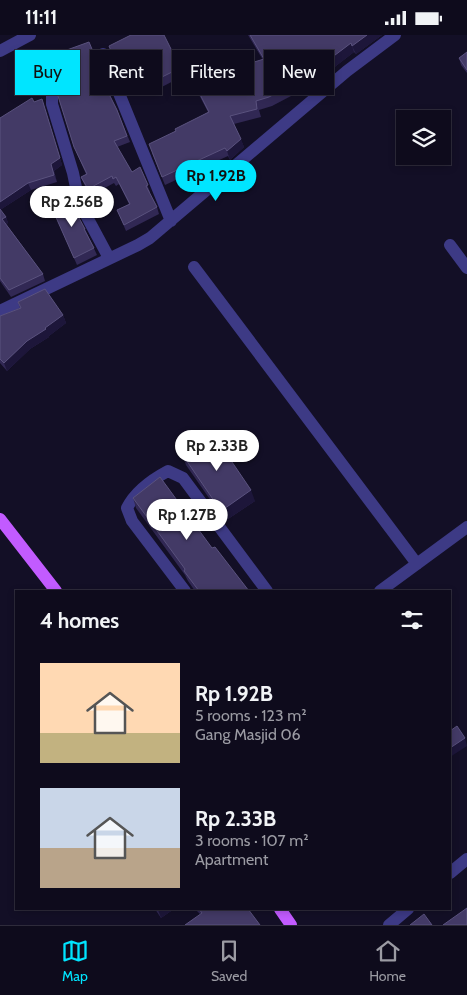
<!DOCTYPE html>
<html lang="en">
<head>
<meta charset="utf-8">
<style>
  :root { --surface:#0e0b1c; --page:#171425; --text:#f1f3f6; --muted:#9b9ba3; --line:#2e2b3b; --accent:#00e5ff }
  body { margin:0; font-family:Cabin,sans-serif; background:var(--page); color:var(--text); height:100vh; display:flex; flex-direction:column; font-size:19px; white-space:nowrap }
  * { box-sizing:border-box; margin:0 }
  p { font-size:16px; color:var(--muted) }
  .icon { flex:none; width:28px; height:28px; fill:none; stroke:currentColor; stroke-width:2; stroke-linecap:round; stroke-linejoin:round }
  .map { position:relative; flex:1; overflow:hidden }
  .side { position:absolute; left:15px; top:555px; width:436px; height:320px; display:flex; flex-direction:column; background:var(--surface); border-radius:0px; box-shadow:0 2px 8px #0003,0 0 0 1px var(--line) }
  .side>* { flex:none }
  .hud { position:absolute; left:15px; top:15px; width:438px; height:45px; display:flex; gap:10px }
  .tools { position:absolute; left:396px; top:75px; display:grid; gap:10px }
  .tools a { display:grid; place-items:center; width:55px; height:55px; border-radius:0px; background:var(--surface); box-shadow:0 2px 8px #0003,0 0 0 1px var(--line); font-size:25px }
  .price { position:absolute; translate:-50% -42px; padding:0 11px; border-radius:18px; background:#fff; color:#222; font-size:16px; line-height:32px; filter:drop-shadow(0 1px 2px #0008) }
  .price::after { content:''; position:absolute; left:50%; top:30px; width:15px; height:11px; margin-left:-8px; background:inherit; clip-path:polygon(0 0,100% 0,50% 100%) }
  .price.on { background:var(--accent); color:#111 }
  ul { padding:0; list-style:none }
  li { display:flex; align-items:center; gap:15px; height:125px; padding:0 25px }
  li span { display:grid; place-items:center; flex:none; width:140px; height:100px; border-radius:0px; color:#555 }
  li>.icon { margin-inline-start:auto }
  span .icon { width:60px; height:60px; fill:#fffc; stroke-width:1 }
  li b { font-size:21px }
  h2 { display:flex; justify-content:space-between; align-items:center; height:60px; padding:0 25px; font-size:21px }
  .pill { padding:0 18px; border-radius:0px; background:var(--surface); box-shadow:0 2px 8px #0003,0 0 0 1px var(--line); font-size:18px; line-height:45px }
  .pill.on { background:var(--accent); color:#111 }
  .status { display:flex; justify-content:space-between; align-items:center; height:35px; padding:0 25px; background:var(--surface); direction:ltr }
  .status svg { height:14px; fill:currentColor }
  .tab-bar { display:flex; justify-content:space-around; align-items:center; height:70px; border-top:1px solid var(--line); background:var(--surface); font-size:14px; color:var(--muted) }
  .tab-bar a { display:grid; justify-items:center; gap:2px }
  .tab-bar .on { color:var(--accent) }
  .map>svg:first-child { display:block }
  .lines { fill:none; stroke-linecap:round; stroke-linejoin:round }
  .minor { stroke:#3d3a85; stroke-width:12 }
  .major { stroke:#c25bff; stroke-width:12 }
  .wall { fill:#312854 }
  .shaded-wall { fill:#1d163a }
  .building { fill:#433a66; stroke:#5a527e }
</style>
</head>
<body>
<div class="status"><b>11:11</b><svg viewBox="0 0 49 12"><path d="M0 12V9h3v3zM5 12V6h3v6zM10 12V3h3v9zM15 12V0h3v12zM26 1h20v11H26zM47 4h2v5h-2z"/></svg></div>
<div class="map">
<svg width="467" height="890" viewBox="0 0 467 890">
  <rect width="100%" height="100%" fill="#130f26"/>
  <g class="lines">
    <path class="minor" d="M 0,16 L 30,0
      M 103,19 L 171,186
      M 52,42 L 52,69 L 73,138 L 79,167 L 109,223
      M 450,210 L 467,233
      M 194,232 L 417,529
      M 0,276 L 138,210 L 150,203 L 347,36 L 395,0
      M 185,556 L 132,486 L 127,473 C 135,457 153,444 168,436 L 183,443 L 267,556
      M 380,556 L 467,492
      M 450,838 L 467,824
      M 389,890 L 408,874"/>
    <path class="major" d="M 0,484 L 56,556
      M 280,874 L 291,890"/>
  </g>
  <path class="wall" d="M 248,0 L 382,0 L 356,19 L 354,17 L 310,51 L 272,71 L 259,75 L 261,82 L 234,89 L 244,112 L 230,125 L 228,121 L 165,150 L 152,118 L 175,96 L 208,77 L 187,37 L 184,28 L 212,40 L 263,25 Z
    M 467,17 L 467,38 L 461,30 L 459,23 Z
    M 173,18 L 182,32 L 185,40 L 154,56 L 145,39 L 124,50 L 112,20 Z
    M 107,50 L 110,57 L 108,58 L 117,75 L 130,107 L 117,112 L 132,137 L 140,132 L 150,157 L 149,158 L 157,172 L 159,179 L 126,196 L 117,175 L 129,169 L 119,149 L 116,151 L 114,148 L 90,161 L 84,149 L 81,142 L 86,139 L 77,119 L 58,61 Z
    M 42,64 L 62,130 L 54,136 L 57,147 L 31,155 L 0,175 L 6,182 L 8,188 L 6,189 L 43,239 L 45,246 L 11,262 L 0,246 L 0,83 L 34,67 Z
    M 51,171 L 85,194 L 97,220 L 77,230 Z
    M 18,267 L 63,280 L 66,288 L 49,301 L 49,302 L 30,314 L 7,336 L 0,328 L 0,281 L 20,273 Z
    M 182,419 L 255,466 L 225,486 L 186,430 Z
    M 133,463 L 212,513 L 249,556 L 195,556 L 188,546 L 185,540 L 136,473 Z
    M 155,874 L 174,874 L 161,883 Z
    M 195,874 L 248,874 L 200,879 Z"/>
  <path class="shaded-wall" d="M 367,0 L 382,0 L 356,19 L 352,11 Z
    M 351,8 L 354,17 L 310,51 L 306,42 Z
    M 42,64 L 62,130 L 54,136 L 57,147 L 51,129 Z
    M 241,104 L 244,112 L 230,125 L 227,116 Z
    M 28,148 L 31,155 L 0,175 L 0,167 Z
    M 6,182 L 8,188 L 5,190 L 2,184 Z
    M 63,280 L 66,288 L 49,301 L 49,302 L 30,314 L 7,336 L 4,328 L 27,306 Z
    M 251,455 L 255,466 L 225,486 L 221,476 Z
    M 465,703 L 467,711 L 450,722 L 450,713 Z
    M 160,874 L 174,874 L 161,883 L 158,875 Z"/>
  <path class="building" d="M 131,0 L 164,0 L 173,18 L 175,17 L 182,32 L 150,48 L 141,31 L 121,41 L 109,11 Z
    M 250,0 L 367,0 L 352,11 L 351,8 L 306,42 L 269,62 L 256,66 L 257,74 L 230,81 L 241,104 L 227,116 L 225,113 L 162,142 L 149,109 L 176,96 L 175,94 L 209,77 L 184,28 L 201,19 L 212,40 L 264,24 Z
    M 89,7 L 107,50 L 105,51 L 117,75 L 127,101 L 114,106 L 132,137 L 140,132 L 148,150 L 146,151 L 157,172 L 124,190 L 117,175 L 130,169 L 116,142 L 113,144 L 112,141 L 88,154 L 81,142 L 87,139 L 74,112 L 58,61 L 58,58 L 65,56 L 53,20 Z
    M 467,17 L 467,35 L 459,23 Z
    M 32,63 L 34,67 L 42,64 L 60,123 L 51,129 L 54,140 L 28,148 L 0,167 L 0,83 Z
    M 69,164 L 85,194 L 84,194 L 94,213 L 74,223 L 51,171 Z
    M 0,174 L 6,182 L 2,184 L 43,239 L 9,255 L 0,243 Z
    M 45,254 L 63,280 L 45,293 L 46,294 L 27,306 L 4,328 L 0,324 L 0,281 L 21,273 L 18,267 Z
    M 213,399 L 251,455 L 221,476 L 182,419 Z
    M 160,442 L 212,513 L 215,512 L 249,556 L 199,556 L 184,536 L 185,534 L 133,463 Z
    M 457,691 L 465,703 L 450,713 L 450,696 Z
    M 467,873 L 467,890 L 443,890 Z
    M 199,874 L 248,874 L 260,890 L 185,890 L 202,878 Z
    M 424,879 L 432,890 L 410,890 Z"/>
</svg>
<div class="tools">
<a><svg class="icon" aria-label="layers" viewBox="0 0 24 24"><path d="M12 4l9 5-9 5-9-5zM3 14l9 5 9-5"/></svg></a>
</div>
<b class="price on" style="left:216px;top:167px">Rp 1.92B</b>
<b class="price" style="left:72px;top:193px">Rp 2.56B</b>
<b class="price" style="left:217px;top:437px">Rp 2.33B</b>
<b class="price" style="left:187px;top:506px">Rp 1.27B</b>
<div class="hud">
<a class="pill on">Buy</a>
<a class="pill">Rent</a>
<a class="pill">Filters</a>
<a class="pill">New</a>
</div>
<section class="side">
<h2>4 homes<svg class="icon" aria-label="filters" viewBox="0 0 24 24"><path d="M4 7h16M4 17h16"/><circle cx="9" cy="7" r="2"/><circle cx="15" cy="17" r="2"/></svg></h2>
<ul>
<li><span style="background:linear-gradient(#ffd9b3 70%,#c2b280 0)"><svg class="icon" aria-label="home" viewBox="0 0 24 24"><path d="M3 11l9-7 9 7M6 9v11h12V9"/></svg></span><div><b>Rp 1.92B</b><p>5 rooms · 123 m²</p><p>Gang Masjid 06</p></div></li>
<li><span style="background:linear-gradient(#c9d6e8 60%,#b9a48a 0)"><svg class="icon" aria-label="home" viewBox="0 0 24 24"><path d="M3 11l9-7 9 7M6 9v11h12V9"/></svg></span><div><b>Rp 2.33B</b><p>3 rooms · 107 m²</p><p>Apartment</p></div></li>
</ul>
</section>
</div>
<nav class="tab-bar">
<a class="on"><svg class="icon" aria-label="map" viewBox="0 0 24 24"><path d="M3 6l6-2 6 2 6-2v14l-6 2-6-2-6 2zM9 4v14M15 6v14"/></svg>Map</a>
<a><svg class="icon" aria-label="saved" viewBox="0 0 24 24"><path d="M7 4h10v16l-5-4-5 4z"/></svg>Saved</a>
<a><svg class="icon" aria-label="home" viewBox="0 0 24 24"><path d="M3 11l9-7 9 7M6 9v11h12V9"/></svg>Home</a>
</nav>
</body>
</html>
